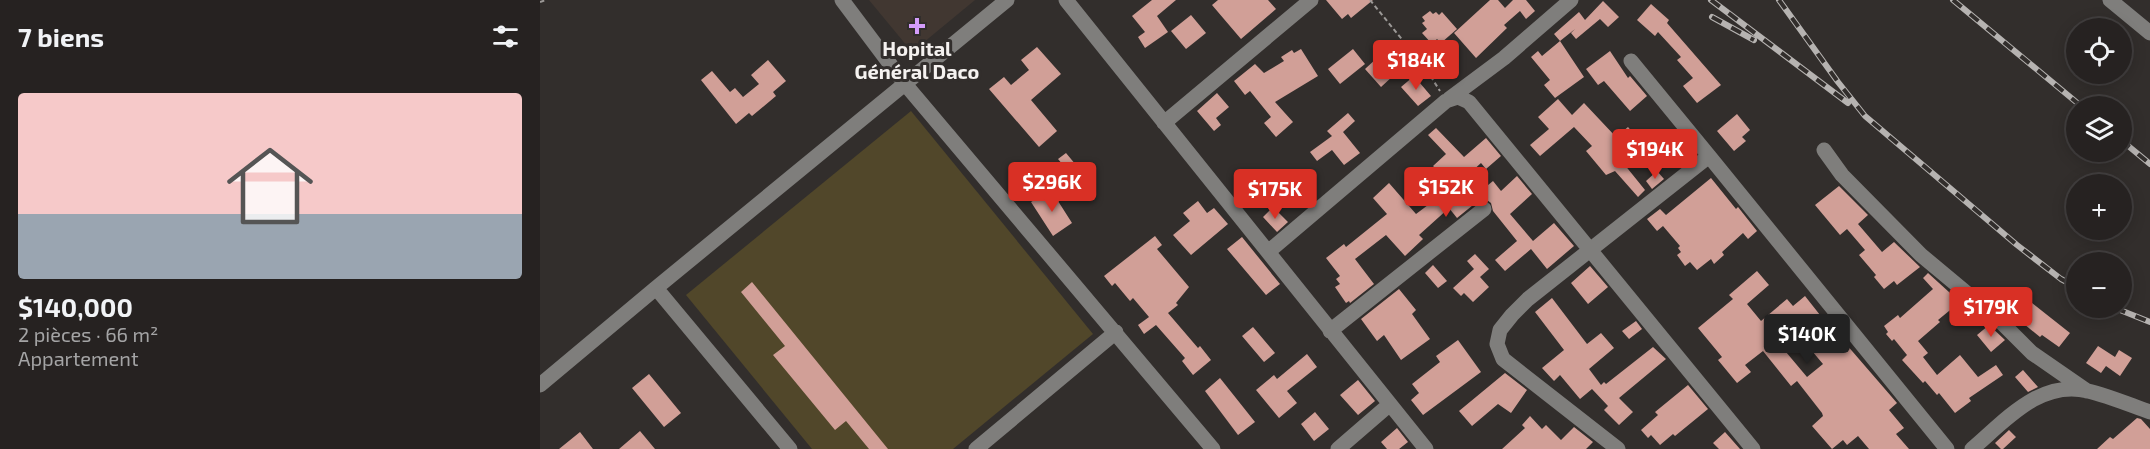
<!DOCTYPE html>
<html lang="fr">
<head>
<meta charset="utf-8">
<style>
  :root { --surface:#262221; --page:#2e2a2a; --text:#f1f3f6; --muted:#a4a4a5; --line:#423f3f; --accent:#d93025 }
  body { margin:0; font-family:"Exo 2",sans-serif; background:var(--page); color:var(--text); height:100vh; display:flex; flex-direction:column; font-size:22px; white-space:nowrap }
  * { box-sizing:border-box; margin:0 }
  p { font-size:20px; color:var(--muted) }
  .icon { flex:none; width:33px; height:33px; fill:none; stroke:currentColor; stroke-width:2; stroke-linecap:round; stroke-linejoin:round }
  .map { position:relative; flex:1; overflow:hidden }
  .drawer { display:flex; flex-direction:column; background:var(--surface); width:540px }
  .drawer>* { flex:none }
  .tools { position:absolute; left:1526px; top:18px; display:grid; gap:12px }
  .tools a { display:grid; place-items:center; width:66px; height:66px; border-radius:50%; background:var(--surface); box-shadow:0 3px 15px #0003,0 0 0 2px var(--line); font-size:30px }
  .price { position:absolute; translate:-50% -51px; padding:0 14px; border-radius:6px; background:var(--accent); color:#fff; font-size:20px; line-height:39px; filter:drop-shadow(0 2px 3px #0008) }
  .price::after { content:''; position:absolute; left:50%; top:36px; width:18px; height:14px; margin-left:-9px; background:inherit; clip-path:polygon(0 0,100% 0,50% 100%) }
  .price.current { background:#222; color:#fff }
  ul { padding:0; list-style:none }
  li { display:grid; align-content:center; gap:12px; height:318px; padding:0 18px }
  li+li { border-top:2px solid var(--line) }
  li span { display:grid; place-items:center; height:186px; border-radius:6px; color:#555 }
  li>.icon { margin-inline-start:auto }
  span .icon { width:108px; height:108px; fill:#fffc; stroke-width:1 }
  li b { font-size:26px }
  h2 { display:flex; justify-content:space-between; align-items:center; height:72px; padding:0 18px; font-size:26px }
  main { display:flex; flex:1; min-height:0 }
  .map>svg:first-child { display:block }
  .built { fill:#413731 }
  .garden { fill:#51472a }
  .building { fill:#d19f97; fill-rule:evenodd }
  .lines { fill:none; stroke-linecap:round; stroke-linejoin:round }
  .path { stroke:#9c9997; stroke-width:2; stroke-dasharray:4.5 3; stroke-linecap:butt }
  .minor { stroke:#7f7e7c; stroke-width:15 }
  .rail-casing { stroke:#b6b3b1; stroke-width:6 }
  .rail { stroke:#322e2c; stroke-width:4; stroke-dasharray:11; stroke-linecap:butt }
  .poi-dot { fill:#d49cfb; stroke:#322e2c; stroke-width:2 }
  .labels { text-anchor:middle; stroke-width:6; stroke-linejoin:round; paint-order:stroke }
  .poi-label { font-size:20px; font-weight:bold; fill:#f5f2f0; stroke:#322e2c }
</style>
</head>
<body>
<main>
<section class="drawer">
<h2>7 biens<svg class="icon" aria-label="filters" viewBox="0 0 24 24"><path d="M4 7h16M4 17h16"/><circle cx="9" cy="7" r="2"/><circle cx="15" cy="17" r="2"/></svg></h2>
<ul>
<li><span style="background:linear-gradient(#f6c9c9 65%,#9aa5b1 0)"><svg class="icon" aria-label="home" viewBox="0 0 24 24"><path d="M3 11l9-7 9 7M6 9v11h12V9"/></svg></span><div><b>$140,000</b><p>2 pièces · 66 m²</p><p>Appartement</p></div></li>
</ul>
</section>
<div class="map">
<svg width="1610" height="449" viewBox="0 0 1610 449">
  <rect width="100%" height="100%" fill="#322e2c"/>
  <path class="built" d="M 329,0 L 435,0 L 372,52 Z"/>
  <path class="garden" d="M 371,111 L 553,334 L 413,449 L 272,449 L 146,295 Z"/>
  <path class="building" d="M 612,0 L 636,0 L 617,16 L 628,32 L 605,48 L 598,37 L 605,32 L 592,16 Z
    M 678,0 L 728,0 L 736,9 L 701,39 L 672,5 Z
    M 786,0 L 833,0 L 811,18 L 808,14 L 802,19 Z
    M 950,0 L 958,0 L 965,8 L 973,0 L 986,0 L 995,11 L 986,19 L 980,11 L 964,25 L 967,28 L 936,58 L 914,33 Z
    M 1063,1 L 1079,17 L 1068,27 L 1060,19 L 1036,39 L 1031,33 L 1035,29 L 1020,41 L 1014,34 L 1039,12 L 1045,20 Z
    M 1111,4 L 1129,20 L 1127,23 L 1181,85 L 1157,103 L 1143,86 L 1153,78 L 1137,60 L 1141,57 L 1118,32 L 1115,36 L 1097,20 Z
    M 890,11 L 893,14 L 896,12 L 899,15 L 902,12 L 917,29 L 901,43 L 897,39 L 892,44 L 882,33 L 887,29 L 882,23 L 885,21 L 882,17 Z
    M 651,15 L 666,33 L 646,49 L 631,31 Z
    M 1020,41 L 1044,77 L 1015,98 L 1004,85 L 1010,80 L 991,57 L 998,51 L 1002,56 Z
    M 497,47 L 521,74 L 491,100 L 517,131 L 499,147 L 449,89 L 464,77 L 471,85 L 489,70 L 481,60 Z
    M 761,49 L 778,76 L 735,102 L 753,122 L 736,137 L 724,123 L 731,117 L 710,91 L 705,95 L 694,81 L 715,64 L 724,73 L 744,61 L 741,57 L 752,50 L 754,53 Z
    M 813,49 L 825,64 L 800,84 L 788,69 Z
    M 1070,51 L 1088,78 L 1090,76 L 1107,96 L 1090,111 L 1064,81 L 1058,85 L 1046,69 Z
    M 837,58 L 853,76 L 841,87 L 825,69 Z
    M 228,60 L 246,81 L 233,92 L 236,96 L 212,116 L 209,113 L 196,124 L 161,80 L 172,71 L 190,92 L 195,88 L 203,97 L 219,84 L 211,75 Z
    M 874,76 L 891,96 L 878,106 L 861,87 Z
    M 677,93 L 689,107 L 676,118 L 681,125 L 674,131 L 657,111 Z
    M 1018,99 L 1032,115 L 1044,103 L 1076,137 L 1088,127 L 1105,147 L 1084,164 L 1105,190 L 1098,197 L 1075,171 L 1066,175 L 1046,151 L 1052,146 L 1034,127 L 1000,156 L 990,145 L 1009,129 L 998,117 Z
    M 808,113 L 815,121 L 803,132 L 820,153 L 804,165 L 792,150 L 777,161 L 770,152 L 792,136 L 787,131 Z
    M 1197,114 L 1210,130 L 1202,137 L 1206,141 L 1194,151 L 1177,131 Z
    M 896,128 L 924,157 L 946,138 L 961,156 L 946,169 L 941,163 L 918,184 L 931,199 L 953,181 L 961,191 L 977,176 L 992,194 L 970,214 L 993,241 L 1014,223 L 1034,246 L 1007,269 L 991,249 L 965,271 L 955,260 L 977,241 L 953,211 L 951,203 L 947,200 L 938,201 L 917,218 L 909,208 L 879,235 L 883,239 L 865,256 L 846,235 L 815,259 L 834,284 L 810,303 L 809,301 L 806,303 L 795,287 L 800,284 L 796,279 L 800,276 L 786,258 L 804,244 L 806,247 L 847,214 L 833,198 L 849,183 L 876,214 L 908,190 L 896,177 L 900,173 L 893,166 L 906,154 L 888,135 Z
    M 526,153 L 536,165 L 528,171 L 518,159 Z
    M 1117,171 L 1124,179 L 1112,189 L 1106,181 Z
    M 1171,178 L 1196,209 L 1198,207 L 1217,231 L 1208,239 L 1203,233 L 1182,252 L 1184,255 L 1174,264 L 1171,259 L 1157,270 L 1150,262 L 1145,266 L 1137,255 L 1141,252 L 1138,248 L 1140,246 L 1123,226 L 1117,231 L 1107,219 L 1120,209 L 1126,215 Z
    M 1299,186 L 1328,215 L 1318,224 L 1342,252 L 1354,242 L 1380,267 L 1357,285 L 1354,281 L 1344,289 L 1334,277 L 1336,275 L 1319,255 L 1325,250 L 1307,229 L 1300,235 L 1275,205 Z
    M 511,190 L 532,223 L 513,236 L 491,202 Z
    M 658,201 L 667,213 L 674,208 L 688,224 L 651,255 L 633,235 L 650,221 L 643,213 Z
    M 733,207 L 748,222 L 737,232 L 723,217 Z
    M 615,236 L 622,245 L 617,249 L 649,287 L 636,303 L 638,305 L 628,313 L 658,348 L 660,346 L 671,360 L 653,375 L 642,361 L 645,358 L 616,325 L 604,334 L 598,325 L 609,317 L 593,298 L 590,301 L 575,283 L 572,286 L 564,276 Z
    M 702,237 L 740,284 L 726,295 L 687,249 Z
    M 935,254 L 949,269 L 940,277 L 949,287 L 933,302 L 924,293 L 921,296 L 913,288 L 934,269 L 927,261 Z
    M 893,265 L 907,281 L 898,288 L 885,273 Z
    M 1050,266 L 1068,287 L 1048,304 L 1031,283 Z
    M 1217,271 L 1229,285 L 1207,304 L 1221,321 L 1247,299 L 1253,306 L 1265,296 L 1295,334 L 1299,331 L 1308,342 L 1306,344 L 1357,403 L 1349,410 L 1364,428 L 1356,434 L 1369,449 L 1329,449 L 1318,436 L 1307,445 L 1303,440 L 1292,449 L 1272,426 L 1283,416 L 1282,413 L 1257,381 L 1251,386 L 1223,351 L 1205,365 L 1211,372 L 1197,383 L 1178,360 L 1182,357 L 1158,328 L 1193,299 L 1189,295 ZM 1261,338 L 1283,364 L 1267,377 L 1246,352 Z
    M 1388,273 L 1420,302 L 1398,320 L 1400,322 L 1378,341 L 1388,353 L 1383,357 L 1397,375 L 1420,355 L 1438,377 L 1456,365 L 1463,375 L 1429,398 L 1431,401 L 1415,413 L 1399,393 L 1397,395 L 1385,381 L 1383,383 L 1362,360 L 1367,355 L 1354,339 L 1352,341 L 1346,334 L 1348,332 L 1344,326 L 1358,315 L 1360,318 L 1393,289 L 1383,278 Z
    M 212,282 L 348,449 L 329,449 L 306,421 L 295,430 L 233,355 L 245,346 L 201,292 Z
    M 859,289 L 876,310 L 872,314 L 890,339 L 861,360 L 844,335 L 837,341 L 821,319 Z
    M 1012,298 L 1047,344 L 1061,333 L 1074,348 L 1049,369 L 1061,385 L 1064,382 L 1066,384 L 1113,347 L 1126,359 L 1079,398 L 1093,412 L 1079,425 L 1064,410 L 1068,406 L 1052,389 L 1040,399 L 1020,375 L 1014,381 L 1002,368 L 1024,350 L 995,312 Z
    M 1492,303 L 1530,333 L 1519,347 L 1502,335 L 1500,337 L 1484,324 L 1491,315 L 1486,311 Z
    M 1096,321 L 1102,329 L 1089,339 L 1082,331 Z
    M 1449,325 L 1465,340 L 1451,352 L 1437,335 Z
    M 713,327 L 735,353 L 724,362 L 702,336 Z
    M 918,340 L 941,372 L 883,415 L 871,400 L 879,393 L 872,384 L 900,362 L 896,356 Z
    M 1558,346 L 1575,357 L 1579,350 L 1592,358 L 1580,376 L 1566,366 L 1561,373 L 1546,363 Z
    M 767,354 L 777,367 L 747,391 L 757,403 L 739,418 L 716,390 L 734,375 L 737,379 Z
    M 1483,370 L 1498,387 L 1488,392 L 1475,377 Z
    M 965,373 L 987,390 L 971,413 L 958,404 L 932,426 L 919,411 Z
    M 109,374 L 141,413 L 124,427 L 92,388 Z
    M 680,378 L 715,422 L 698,435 L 665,391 Z
    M 818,380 L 835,401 L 818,415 L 800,395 Z
    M 1148,385 L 1168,409 L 1135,436 L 1133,434 L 1120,445 L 1111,435 L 1108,438 L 1101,430 L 1118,415 L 1115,412 Z
    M 775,412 L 789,429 L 774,441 L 761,424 Z
    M 990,416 L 1002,429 L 1006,425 L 1021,440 L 1034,427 L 1053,442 L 1046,449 L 962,449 L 985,428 L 982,425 Z
    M 1597,418 L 1601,419 L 1610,429 L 1610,449 L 1557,449 L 1570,437 L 1573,439 Z
    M 857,428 L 868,442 L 859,449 L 847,449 L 841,442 Z
    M 1469,430 L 1476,437 L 1463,449 L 1461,449 L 1455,443 Z
    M 100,431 L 115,449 L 79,449 Z
    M 40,432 L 53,449 L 19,449 Z
    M 1185,432 L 1200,449 L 1179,449 L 1173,443 Z"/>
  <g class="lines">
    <path class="path" d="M 830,0 L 886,69 L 900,91
      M 0,2 L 6,0"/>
    <path class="minor" d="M 302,0 L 365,84 L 673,449
      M 526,0 L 886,449
      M 1570,0 L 1610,33
      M 1091,61 L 1169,156
      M 909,99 L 964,58 L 1031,0
      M 624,123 L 771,0
      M 1284,150 L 1302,175 L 1381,255 L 1459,320 L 1492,353 L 1547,391
      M 728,252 L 906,101 L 918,97 L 929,102 L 1213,449
      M 116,288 L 250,449
      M 790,331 L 944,209
      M 0,385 L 116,288 L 467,0
      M 436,449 L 576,332
      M 798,449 L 850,404
      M 1078,449 L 963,359 L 957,344 L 960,330 L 972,315 L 988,299 L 1169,156 L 1407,449
      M 1432,449 C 1465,421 1500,379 1548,391 C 1569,396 1590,405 1610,412"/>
    <g class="rail-casing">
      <path id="rail" d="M 1171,0 L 1308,103
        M 1239,0 L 1298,82 L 1325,116 L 1477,245 L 1521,279 L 1536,287
        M 1413,0 L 1541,106
        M 1172,17 L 1214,40
        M 1581,140 L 1610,164
        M 1575,308 L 1610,322"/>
    </g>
    <use href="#rail" class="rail"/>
  </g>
  <path class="poi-dot" d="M374 17h6v6h6v6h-6v6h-6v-6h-6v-6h6z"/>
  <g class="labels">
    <g class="poi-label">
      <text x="377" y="56">Hopital<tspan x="377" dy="23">Général Daco</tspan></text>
    </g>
  </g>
</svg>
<div class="tools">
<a><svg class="icon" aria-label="locate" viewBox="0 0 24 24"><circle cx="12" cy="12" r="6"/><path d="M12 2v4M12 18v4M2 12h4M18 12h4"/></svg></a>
<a><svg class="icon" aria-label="layers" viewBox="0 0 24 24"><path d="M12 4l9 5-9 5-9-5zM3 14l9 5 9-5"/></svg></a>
<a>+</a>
<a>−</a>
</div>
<b class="price" style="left:876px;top:91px">$184K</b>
<b class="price" style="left:1115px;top:180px">$194K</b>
<b class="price" style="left:512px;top:213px">$296K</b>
<b class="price" style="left:906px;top:218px">$152K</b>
<b class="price" style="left:735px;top:220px">$175K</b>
<b class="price" style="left:1451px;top:338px">$179K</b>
<b class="price current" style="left:1267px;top:365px">$140K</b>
</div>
</main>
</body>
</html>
